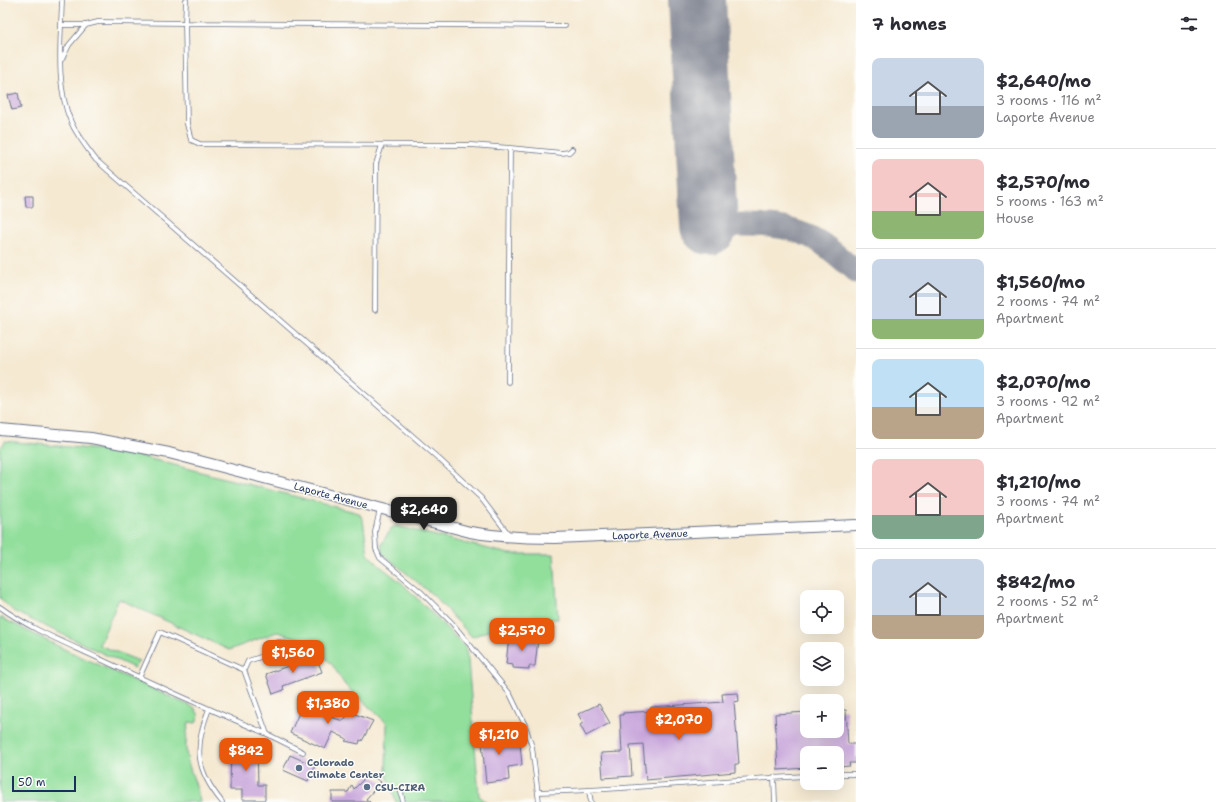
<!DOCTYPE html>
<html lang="en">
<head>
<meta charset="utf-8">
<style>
  :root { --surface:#fff; --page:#f2f2f3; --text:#2b2b33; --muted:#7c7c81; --line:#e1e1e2; --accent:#ea580c }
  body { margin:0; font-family:"Shantell Sans",sans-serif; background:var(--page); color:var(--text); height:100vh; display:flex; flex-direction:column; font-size:15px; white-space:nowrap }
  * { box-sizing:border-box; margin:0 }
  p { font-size:13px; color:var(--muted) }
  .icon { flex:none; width:22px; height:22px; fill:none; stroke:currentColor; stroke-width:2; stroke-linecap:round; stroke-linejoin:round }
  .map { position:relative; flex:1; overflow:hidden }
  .sheet { display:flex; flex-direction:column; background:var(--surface); width:360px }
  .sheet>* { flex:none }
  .fabs { position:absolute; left:800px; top:590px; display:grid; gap:8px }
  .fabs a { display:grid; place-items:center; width:44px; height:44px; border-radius:8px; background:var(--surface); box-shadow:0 4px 16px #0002; font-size:20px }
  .scale { position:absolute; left:12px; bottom:10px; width:64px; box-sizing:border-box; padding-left:4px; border:2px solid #1b2f5e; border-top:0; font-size:11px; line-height:14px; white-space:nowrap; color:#1b2f5e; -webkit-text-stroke:3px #fdfcf7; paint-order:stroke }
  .price { position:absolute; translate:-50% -34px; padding:0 9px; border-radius:8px; background:var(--accent); color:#fff; font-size:13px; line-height:26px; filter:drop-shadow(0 1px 2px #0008) }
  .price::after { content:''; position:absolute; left:50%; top:24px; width:12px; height:9px; margin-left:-6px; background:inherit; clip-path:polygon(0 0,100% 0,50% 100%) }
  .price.current { background:#222; color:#fff }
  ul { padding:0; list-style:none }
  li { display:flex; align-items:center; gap:12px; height:100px; padding:0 16px }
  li+li { border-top:1px solid var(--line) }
  li span { display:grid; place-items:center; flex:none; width:112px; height:80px; border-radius:8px; color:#555 }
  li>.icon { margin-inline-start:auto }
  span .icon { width:48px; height:48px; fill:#fffc; stroke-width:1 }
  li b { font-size:17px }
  h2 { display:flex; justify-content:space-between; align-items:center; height:48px; padding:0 16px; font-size:17px }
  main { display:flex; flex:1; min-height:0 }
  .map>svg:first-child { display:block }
  .grass { fill:#92df9c; stroke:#56877d }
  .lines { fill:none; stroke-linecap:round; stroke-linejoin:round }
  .taxiway { stroke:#888c98; stroke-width:23 }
  .runway { stroke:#888c98; stroke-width:58 }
  .building { fill:#c8a6db }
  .service-casing { stroke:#677087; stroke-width:5.5 }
  .tertiary-casing { stroke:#677087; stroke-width:12 }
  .service { stroke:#fff; stroke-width:4 }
  .tertiary { stroke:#fff; stroke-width:10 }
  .service-dot { fill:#5c6f8a; stroke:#fdfcf7; stroke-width:1.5 }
  .labels { text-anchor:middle; stroke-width:3; stroke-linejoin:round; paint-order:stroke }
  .street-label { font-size:10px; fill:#1b2f5e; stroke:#fdfcf7 }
  .service-label { font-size:10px; font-weight:bold; fill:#4e5e75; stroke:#fdfcf7; text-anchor:start }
</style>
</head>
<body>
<main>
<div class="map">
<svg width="856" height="802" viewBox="0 0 856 802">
  <rect width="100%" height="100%" fill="#fdfcf7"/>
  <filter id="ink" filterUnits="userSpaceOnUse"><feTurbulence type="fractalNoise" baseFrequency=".025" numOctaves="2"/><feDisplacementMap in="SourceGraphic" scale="8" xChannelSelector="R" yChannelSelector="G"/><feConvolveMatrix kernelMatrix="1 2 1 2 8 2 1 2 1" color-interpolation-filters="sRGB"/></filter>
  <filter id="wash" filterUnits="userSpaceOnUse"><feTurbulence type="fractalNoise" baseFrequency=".012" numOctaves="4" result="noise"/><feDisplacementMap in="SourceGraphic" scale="16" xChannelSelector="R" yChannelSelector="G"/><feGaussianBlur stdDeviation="0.9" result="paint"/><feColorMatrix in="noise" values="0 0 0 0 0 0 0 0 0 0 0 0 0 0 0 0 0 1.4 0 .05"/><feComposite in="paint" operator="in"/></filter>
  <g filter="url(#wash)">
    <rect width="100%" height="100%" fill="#f5e9d2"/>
    <path class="grass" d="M 5,441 L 124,452 L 359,513 L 363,520 L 368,554 L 380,566 L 403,584 L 465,647 L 468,660 L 479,796 L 487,802 L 396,802 L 386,772 L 387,723 L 345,685 L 333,666 L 319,650 L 304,640 L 277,632 L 229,650 L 119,599 L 99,645 L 139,661 L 134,668 L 13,611 L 0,598 L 0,449 Z
      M 396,526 L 509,554 L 554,554 L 558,619 L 510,622 L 472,637 L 433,595 L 383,554 L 381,545 L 391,528 Z
      M 0,617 L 66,650 L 195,708 L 199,716 L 196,723 L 189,722 C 180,761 193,767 200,802 L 0,802 Z"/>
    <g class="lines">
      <path class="taxiway" d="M 709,226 C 746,225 785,221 818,241 C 831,249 844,261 856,272"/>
      <path class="runway" d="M 697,0 L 709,226"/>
    </g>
    <g id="blocks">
      <path class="building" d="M 18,93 L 21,108 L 12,110 L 8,95 Z
        M 25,196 L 33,196 L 33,207 L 26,207 Z
        M 509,636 L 538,639 L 535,666 L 529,666 L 529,669 L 513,668 L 513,665 L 506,664 Z
        M 316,656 L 322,672 L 283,686 L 284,690 L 273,694 L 266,674 Z
        M 738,693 L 739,701 L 734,702 L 739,764 L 735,764 L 735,772 L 646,780 L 643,744 L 630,745 L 632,776 L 603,778 L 601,753 L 622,752 L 620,715 L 623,715 L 623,713 L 651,711 L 651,707 L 723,702 L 722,694 Z
        M 306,697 L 335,710 L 331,717 L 343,721 L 349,713 L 354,716 L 355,714 L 373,721 L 362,741 L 360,740 L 359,744 L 345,741 L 347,739 L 333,732 L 325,749 L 290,733 Z
        M 599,704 L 610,723 L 586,736 L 580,725 L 583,723 L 578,714 Z
        M 837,710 L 846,710 L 848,744 L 856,744 L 856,763 L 849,763 L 850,766 L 837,767 L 837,753 L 807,753 L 807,768 L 778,770 L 775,714 L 807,712 L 807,731 L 837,731 Z
        M 505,729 L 507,745 L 520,743 L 522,765 L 508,767 L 509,780 L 486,783 L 481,732 Z
        M 231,745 L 257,745 L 258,785 L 265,785 L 265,800 L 242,800 L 242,790 L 230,790 Z
        M 290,755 L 315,766 L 308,781 L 283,770 Z
        M 369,774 L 381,782 L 366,799 L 370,802 L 332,802 L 332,792 L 348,792 L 352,785 L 354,789 Z"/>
    </g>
  </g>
  <g filter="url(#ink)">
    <use href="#blocks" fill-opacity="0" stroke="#677087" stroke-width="1"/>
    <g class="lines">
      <g class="service-casing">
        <path id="service" d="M 62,0 C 61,39 55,85 71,122 C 77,136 87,148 96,160 L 438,458 L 481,498 L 510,536
          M 186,0 L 185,23 L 565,26
          M 61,25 L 86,25 L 98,22 L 185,23 L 187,124 L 191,140 L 200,144 L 471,145 L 510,148 L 508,382
          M 62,59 L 69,45 L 86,25
          M 510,148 L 562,153 L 569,152 L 572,149
          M 375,310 L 376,164 L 382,145
          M 380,509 L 375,532 L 376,549 L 380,558 L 420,591 L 452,623 L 510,694 L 525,725 L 532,747 L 539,802
          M 0,607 C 30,629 66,643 100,659 C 155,685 211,710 267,734 L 244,670 L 160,632 L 139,678
          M270 652a10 10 0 1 1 20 0a10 10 0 1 1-20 0Z
          M 244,670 L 248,661 L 270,654
          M 209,709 C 194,747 195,769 222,802
          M 267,734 L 303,752
          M 837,774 L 856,774
          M 774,777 L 775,802
          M 589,791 L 591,802
          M 401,792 L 403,802
          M 538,792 C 628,790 717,780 807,776"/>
      </g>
      <g class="tertiary-casing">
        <path id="tertiary" d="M 0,430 L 91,438 L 169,453 L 470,532 C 499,537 526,538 555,538 L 856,525"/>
      </g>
      <use href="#service" class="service"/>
      <use href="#tertiary" class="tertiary"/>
    </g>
  </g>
  <g class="service-dot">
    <circle cx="299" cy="768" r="4"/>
    <circle cx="367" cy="787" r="4"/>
  </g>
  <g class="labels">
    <g class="street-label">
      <text transform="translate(331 495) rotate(15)" y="4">Laporte Avenue</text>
      <text transform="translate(650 534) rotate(-2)" y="4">Laporte Avenue</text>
    </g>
    <g class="service-label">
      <text x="307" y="766">Colorado<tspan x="307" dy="12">Climate Center</tspan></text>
      <text x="375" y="791">CSU-CIRA</text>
    </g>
  </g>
</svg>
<div class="fabs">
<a><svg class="icon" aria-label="locate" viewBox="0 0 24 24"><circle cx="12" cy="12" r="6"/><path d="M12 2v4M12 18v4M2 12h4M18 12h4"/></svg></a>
<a><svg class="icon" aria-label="layers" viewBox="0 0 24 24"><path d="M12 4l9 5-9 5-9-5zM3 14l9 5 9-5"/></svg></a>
<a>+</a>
<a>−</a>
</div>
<div class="scale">50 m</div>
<b class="price current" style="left:424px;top:531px">$2,640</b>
<b class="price" style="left:522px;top:652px">$2,570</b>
<b class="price" style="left:293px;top:674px">$1,560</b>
<b class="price" style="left:328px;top:725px">$1,380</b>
<b class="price" style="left:679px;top:741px">$2,070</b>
<b class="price" style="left:499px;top:756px">$1,210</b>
<b class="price" style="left:246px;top:772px">$842</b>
</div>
<section class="sheet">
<h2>7 homes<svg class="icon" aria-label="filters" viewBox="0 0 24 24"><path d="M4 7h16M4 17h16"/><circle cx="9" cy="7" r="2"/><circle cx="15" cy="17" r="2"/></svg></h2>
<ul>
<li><span style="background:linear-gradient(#c9d6e8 60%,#9aa5b1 0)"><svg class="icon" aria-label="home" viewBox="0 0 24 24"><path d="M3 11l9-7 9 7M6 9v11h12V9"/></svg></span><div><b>$2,640/mo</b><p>3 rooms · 116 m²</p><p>Laporte Avenue</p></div></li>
<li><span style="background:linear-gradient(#f6c9c9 65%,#8fb573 0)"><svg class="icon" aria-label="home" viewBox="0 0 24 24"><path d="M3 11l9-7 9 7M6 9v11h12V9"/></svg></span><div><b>$2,570/mo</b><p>5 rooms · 163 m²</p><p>House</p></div></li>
<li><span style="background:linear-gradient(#c9d6e8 75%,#8fb573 0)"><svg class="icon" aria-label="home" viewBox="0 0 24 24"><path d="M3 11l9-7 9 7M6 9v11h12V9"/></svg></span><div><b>$1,560/mo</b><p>2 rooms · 74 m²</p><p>Apartment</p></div></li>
<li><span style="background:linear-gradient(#bfe0f5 60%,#b9a48a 0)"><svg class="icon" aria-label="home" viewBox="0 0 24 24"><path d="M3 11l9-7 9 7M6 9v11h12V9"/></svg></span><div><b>$2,070/mo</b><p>3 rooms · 92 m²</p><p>Apartment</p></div></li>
<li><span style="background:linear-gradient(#f6c9c9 70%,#7fa58c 0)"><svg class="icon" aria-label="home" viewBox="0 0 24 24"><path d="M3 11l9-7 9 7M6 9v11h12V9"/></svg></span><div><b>$1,210/mo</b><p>3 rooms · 74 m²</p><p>Apartment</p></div></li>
<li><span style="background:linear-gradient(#c9d6e8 70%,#b9a48a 0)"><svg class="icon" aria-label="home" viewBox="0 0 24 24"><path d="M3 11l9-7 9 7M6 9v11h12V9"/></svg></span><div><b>$842/mo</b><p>2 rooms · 52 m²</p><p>Apartment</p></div></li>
</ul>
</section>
</main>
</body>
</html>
